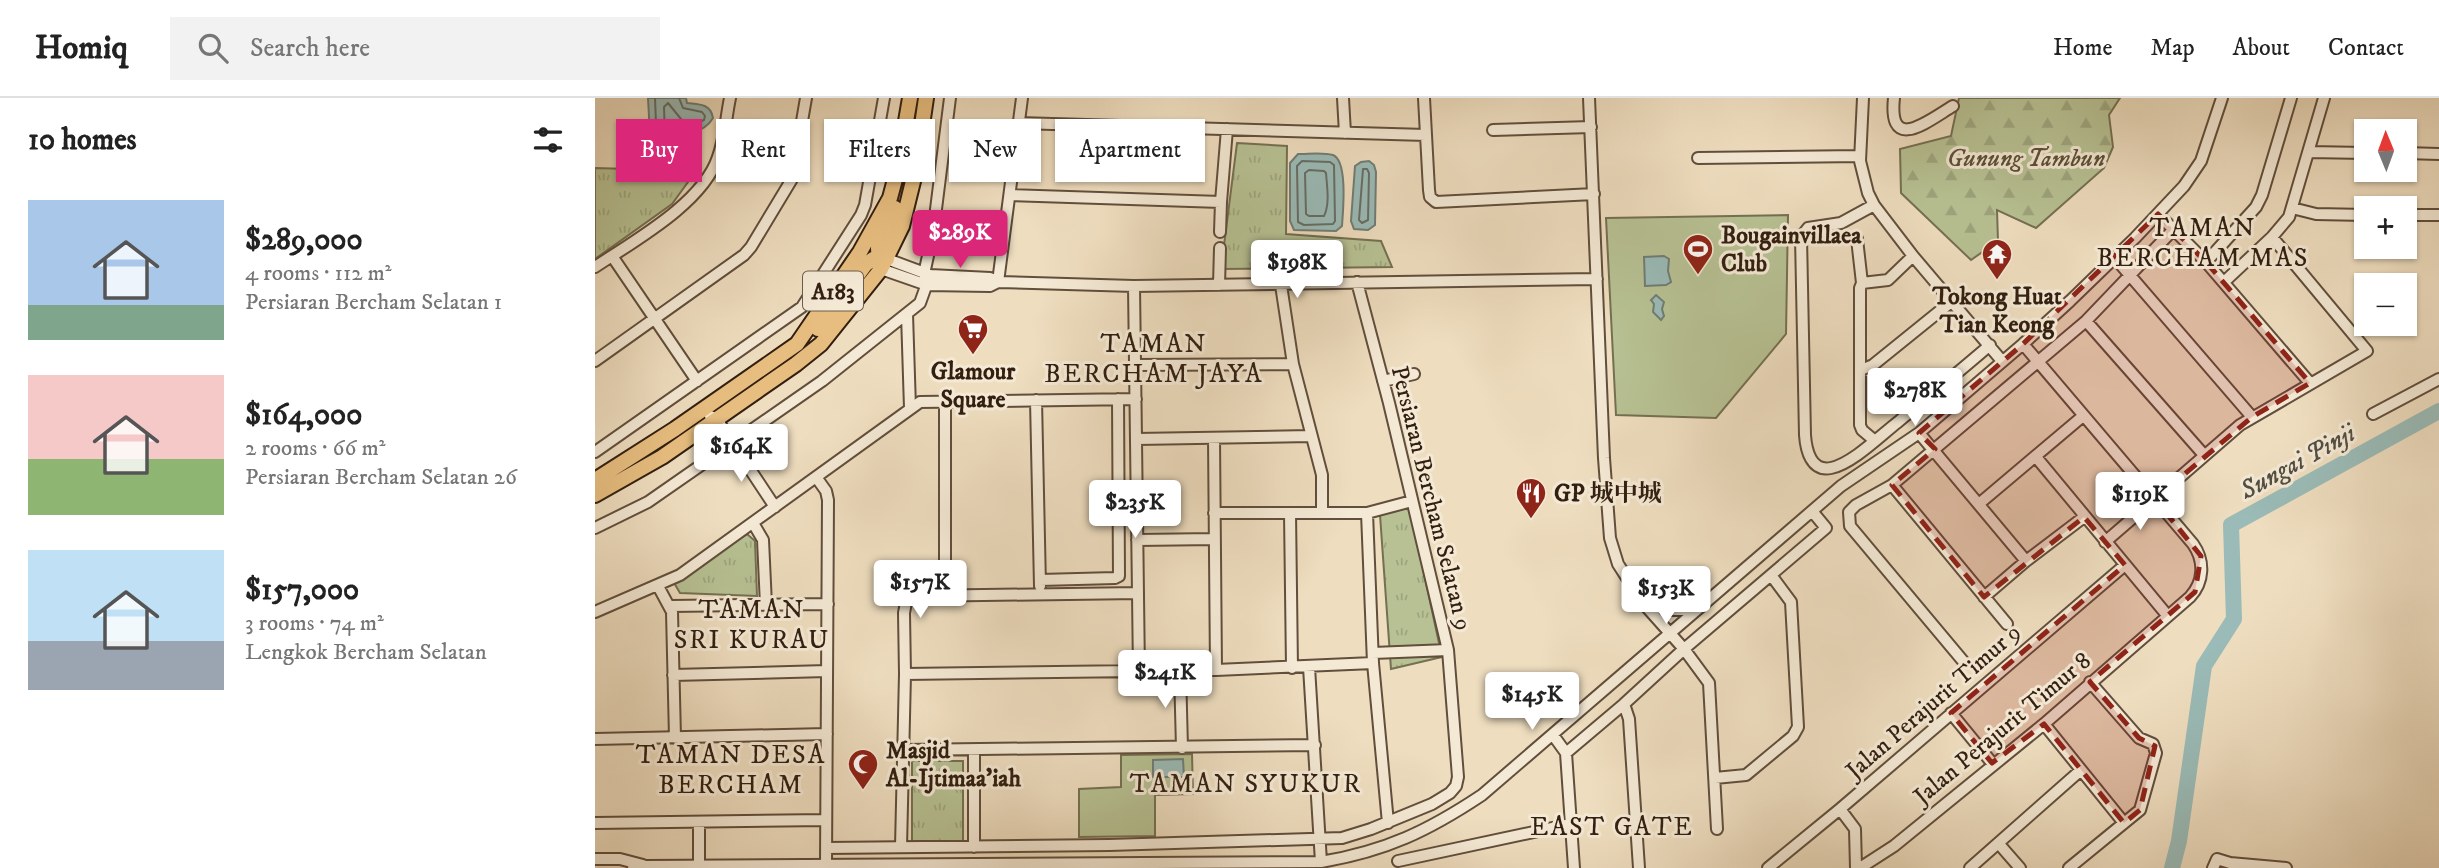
<!DOCTYPE html>
<html lang="en">
<head>
<meta charset="utf-8">
<style>
  :root { --surface:#fff; --page:#f2f2f2; --text:#222; --muted:#767676; --line:#e0e0e0; --accent:#db2777 }
  body { margin:0; font-family:"IM FELL DW Pica","Noto Serif SC",serif; background:var(--page); color:var(--text); height:100vh; display:flex; flex-direction:column; font-size:26px; white-space:nowrap }
  * { box-sizing:border-box; margin:0 }
  p { font-size:23px; color:var(--muted) }
  .icon { flex:none; width:38px; height:38px; fill:none; stroke:currentColor; stroke-width:2; stroke-linecap:round; stroke-linejoin:round }
  .map { position:relative; flex:1; overflow:hidden }
  .details { display:flex; flex-direction:column; background:var(--surface); width:595px }
  .details>* { flex:none }
  .hud { position:absolute; left:21px; top:21px; width:665px; height:63px; display:flex; gap:14px }
  .needle { width:46px; rotate:359deg }
  .buttons { position:absolute; left:1759px; top:21px; display:grid; gap:14px }
  .buttons a { display:grid; place-items:center; width:63px; height:63px; border-radius:0px; background:var(--surface); box-shadow:0 2px 5px #0004; font-size:35px }
  .price { position:absolute; translate:-50% -60px; padding:0 16px; border-radius:7px; background:#fff; color:#222; font-size:23px; line-height:46px; filter:drop-shadow(0 2px 4px #0008) }
  .price::after { content:''; position:absolute; left:50%; top:42px; width:21px; height:16px; margin-left:-10px; background:inherit; clip-path:polygon(0 0,100% 0,50% 100%) }
  .price.on { background:var(--accent); color:#fff }
  ul { padding:0; list-style:none }
  li { display:flex; align-items:center; gap:21px; height:175px; padding:0 28px }
  li span { display:grid; place-items:center; flex:none; width:196px; height:140px; border-radius:0px; color:#555 }
  li>.icon { margin-inline-start:auto }
  span .icon { width:84px; height:84px; fill:#fffc; stroke-width:1 }
  li b { font-size:30px }
  h2 { display:flex; justify-content:space-between; align-items:center; height:84px; padding:0 28px; font-size:30px }
  .chip { padding:0 24px; border-radius:0px; background:var(--surface); box-shadow:0 2px 5px #0004; font-size:24px; line-height:63px }
  .chip.on { background:var(--accent); color:#fff }
  header { display:flex; align-items:center; gap:42px; box-sizing:border-box; height:98px; padding:0 35px; background:var(--surface); border-bottom:2px solid var(--line) }
  header strong { font-size:33px }
  nav { display:flex; gap:38px; margin-inline-start:auto; font-size:24px }
  .search { width:490px; height:63px; background:var(--page); display:flex; align-items:center; gap:18px; box-sizing:border-box; padding:0 24px; border-radius:0px; color:var(--muted); font-size:26px }
  main { display:flex; flex:1; min-height:0 }
  .map>svg:first-child { display:block }
  .green { fill:#b7c193; stroke:#747052; stroke-width:2 }
  .forest { fill:url(#forest-firs); stroke:#747052; stroke-width:2 }
  .park { fill:url(#park-tufts); stroke:#747052; stroke-width:2 }
  .water { fill:#9abbb7; stroke:#707d74; stroke-width:2 }
  .lines { fill:none; stroke-linecap:round; stroke-linejoin:round }
  .shore { stroke:#666d64; stroke-width:2 }
  .river { stroke:#9abbb7; stroke-width:16 }
  .minor-casing { stroke:#614e3c; stroke-width:14 }
  .major-casing { stroke:#321f10; stroke-width:18 }
  .minor { stroke:#f4e9d5; stroke-width:10 }
  .major { stroke:#e7be80; stroke-width:14 }
  .marked { fill:#8f2418; fill-opacity:0.2; stroke:#8f2418; stroke-width:5; stroke-dasharray:14 9; stroke-linejoin:round }
  .labels { text-anchor:middle; stroke-width:6; stroke-linejoin:round; paint-order:stroke }
  .shield { fill:#f4e9d5; stroke:#6c5c4b; stroke-width:2 }
  .shield-label { font-size:23px; font-weight:bold; fill:#321f10 }
  .park-label { font-size:24px; font-style:italic; fill:#5a5037; stroke:#f4e9d5 }
  .poi-label { font-size:24px; font-weight:bold; fill:#321f10; stroke:#f4e9d5; text-anchor:start }
  .street-label { font-size:24px; fill:#321f10; stroke:#f4e9d5 }
  .neighbourhood-label { font-size:26px; letter-spacing:2px; fill:#321f10; stroke:#f4e9d5 }
  .water-label { font-size:26px; font-style:italic; fill:#514e42; stroke:#f4e9d5 }
</style>
</head>
<body>
<header>
<strong>Homiq</strong>
<div class="search"><svg class="icon" aria-label="search" viewBox="0 0 24 24"><circle cx="10" cy="10" r="6"/><path d="M15 15l6 6"/></svg>Search here</div>
<nav><a>Home</a><a>Map</a><a>About</a><a>Contact</a></nav>
</header>
<main>
<section class="details">
<h2>10 homes<svg class="icon" aria-label="filters" viewBox="0 0 24 24"><path d="M4 7h16M4 17h16"/><circle cx="9" cy="7" r="2"/><circle cx="15" cy="17" r="2"/></svg></h2>
<ul>
<li><span style="background:linear-gradient(#a9c7e8 75%,#7fa58c 0)"><svg class="icon" aria-label="home" viewBox="0 0 24 24"><path d="M3 11l9-7 9 7M6 9v11h12V9"/></svg></span><div><b>$289,000</b><p>4 rooms · 112 m²</p><p>Persiaran Bercham Selatan 1</p></div></li>
<li><span style="background:linear-gradient(#f6c9c9 60%,#8fb573 0)"><svg class="icon" aria-label="home" viewBox="0 0 24 24"><path d="M3 11l9-7 9 7M6 9v11h12V9"/></svg></span><div><b>$164,000</b><p>2 rooms · 66 m²</p><p>Persiaran Bercham Selatan 26</p></div></li>
<li><span style="background:linear-gradient(#bfe0f5 65%,#9aa5b1 0)"><svg class="icon" aria-label="home" viewBox="0 0 24 24"><path d="M3 11l9-7 9 7M6 9v11h12V9"/></svg></span><div><b>$157,000</b><p>3 rooms · 74 m²</p><p>Lengkok Bercham Selatan</p></div></li>
</ul>
</section>
<div class="map">
<svg width="1844" height="770" viewBox="0 0 1844 770">
  <defs>
    <pattern id="forest-firs" width="22" height="20" patternUnits="userSpaceOnUse" patternTransform="scale(1.75)"><rect width="22" height="20" fill="#b7c193"/><path d="M5 1l3.5 6h-7zM16 11l3.5 6h-7z" fill="#9ea57e"/></pattern>
    <pattern id="park-tufts" width="24" height="20" patternUnits="userSpaceOnUse" patternTransform="scale(1.75)"><rect width="24" height="20" fill="#b7c193"/><path d="M3 7l-1-3M5 7V3M7 7l1-3M15 17l-1-3M17 17v-4M19 17l1-3" fill="none" stroke="#9ea57e"/></pattern>
  </defs>
  <rect width="100%" height="100%" fill="#eeddbf"/>
  <filter id="stains"><feTurbulence type="fractalNoise" baseFrequency=".00286" numOctaves="4"/><feColorMatrix values="0 0 0 0 .2 0 0 0 0 .09 0 0 0 0 .02 0 0 0 .5 -.17"/></filter>
  <radialGradient id="worn" r=".72"><stop offset=".6" stop-color="#630" stop-opacity="0"/><stop offset="1" stop-color="#630" stop-opacity=".3"/></radialGradient>
  <path class="green" d="M 1193,117 L 1191,236 L 1121,320 L 1021,317 L 1011,120 Z
    M 597,656 L 598,696 L 560,697 L 560,738 L 484,739 L 484,691 L 526,689 L 526,657 Z"/>
  <path class="forest" d="M 1364,0 L 1525,0 L 1514,17 L 1518,49 L 1509,70 L 1441,130 L 1402,112 L 1403,143 L 1376,162 L 1306,95 L 1305,51 L 1356,38 Z"/>
  <path class="park" d="M 642,45 L 692,48 L 691,136 L 786,143 L 797,169 L 626,171 Z
    M 0,70 L 101,73 L 77,106 L 0,161 Z
    M 814,406 L 847,559 L 796,571 L 785,417 Z
    M 152,436 L 160,443 L 162,498 L 85,495 L 75,478 Z
    M 317,663 L 368,663 L 368,743 L 317,744 Z"/>
  <path class="water" d="M 53,0 L 91,0 L 92,5 C 104,6 116,6 118,20 C 106,41 75,36 55,37 Z
    M 95,37 L 105,43 C 107,50 107,57 100,62 L 55,60 L 54,39 Z
    M 703,56 C 714,56 728,54 738,57 C 753,63 748,113 747,128 L 741,133 L 699,132 L 695,123 L 695,65 Z
    M 774,63 L 779,67 L 781,74 L 780,127 L 773,132 L 759,131 L 756,123 L 760,68 L 766,64 Z
    M 1069,158 L 1074,161 L 1073,173 L 1076,184 L 1071,187 L 1050,188 L 1049,159 Z
    M 1061,197 L 1069,204 L 1067,211 L 1069,218 L 1066,222 L 1058,214 L 1059,206 L 1056,202 Z
    M 588,661 L 589,679 L 558,679 L 558,662 Z"/>
  <g class="lines">
    <path class="shore" d="M 60,0 L 62,52 L 97,55 L 99,48 L 90,41 L 89,33 L 93,29 L 109,22 L 110,18 L 107,14 L 88,10 L 84,0
      M 73,5 L 86,21 L 81,32 L 81,43 L 78,45 L 72,45 L 70,42 L 69,9 Z
      M 707,63 L 735,64 L 739,67 L 740,123 L 738,126 L 709,127 L 703,124 L 702,68 Z
      M 768,71 L 772,71 L 774,75 L 773,122 L 767,125 L 764,122 Z
      M 714,72 L 729,73 L 731,75 C 732,89 735,106 729,118 L 714,118 L 711,116 L 710,75 Z"/>
    <path class="river" d="M 1577,770 L 1584,743 L 1609,568 L 1639,521 L 1636,427 L 1844,313"/>
    <g class="minor-casing">
      <path id="minor" d="M 748,0 L 750,35
        M 829,0 L 834,92 L 835,99 L 841,104 L 999,96
        M 994,0 L 1009,360 L 1015,440 L 1023,466 L 1048,505 L 1089,551 L 1114,585 L 1122,731
        M 1268,0 L 1265,63 L 1273,95 L 1279,107 L 1318,158 L 1407,263
        M 1299,0 C 1293,56 1333,23 1358,8
        M 424,25 L 831,37
        M 898,32 L 996,29
        M 1714,54 L 1771,55
        M 1810,55 L 1844,56
        M 1103,60 L 1265,58
        M 415,97 L 626,104 L 632,31
        M 1279,107 L 1246,125 L 1213,130 L 1206,139 L 1210,337 C 1211,352 1216,374 1236,370 C 1257,366 1286,337 1303,324 C 1334,298 1365,273 1395,247
        M 1697,110 L 1721,116 L 1771,117
        M 1563,116 L 1611,164 L 1715,285
        M 1810,117 L 1844,117
        M 625,134 L 626,104
        M 338,135 L 409,136
        M 1262,141 L 1267,185 L 1265,190 L 1265,327 L 1267,332 L 1280,343
        M 17,158 L 102,283
        M 1520,160 L 1657,319
        M 292,161 L 335,177 L 395,180 L 403,184 L 539,188 L 1002,181
        M 1611,164 L 1661,109 L 1667,97 L 1696,0
        M 0,169 C 39,143 108,105 123,59 C 130,40 131,19 135,0
        M 286,171 L 332,187 L 395,188 L 403,184
        M 329,176 L 338,135 L 355,0
        M 403,184 L 427,0
        M 1629,184 L 1677,139 L 1694,119 L 1729,0
        M 1267,185 L 1293,182 L 1318,158
        M 624,187 L 625,150
        M 686,187 L 698,266 L 727,377 L 727,415
        M 539,188 L 544,574
        M 312,216 L 315,310
        M 1491,223 L 1609,357
        M 0,263 L 149,157 L 156,149 L 197,81 L 211,0
        M 540,267 L 698,266
        M 1266,272 L 1278,267 L 1356,204
        M 788,283 L 819,276
        M 350,302 L 350,498
        M 441,302 L 445,488
        M 1778,316 L 1844,281
        M 115,318 L 121,320 L 180,409
        M 1324,335 L 1431,463
        M 619,340 L 621,572
        M 542,341 L 716,338
        M 0,354 L 207,209 L 266,117 L 270,107 L 289,0
        M 1441,359 L 1572,517
        M 221,379 L 231,393 L 233,402 L 231,768
        M 1297,387 L 1412,526
        M 1385,405 L 1488,318
        M 619,415 L 772,415 L 817,403
        M 695,415 L 697,570
        M 772,415 L 778,565 L 793,725
        M 158,425 L 168,442 L 171,507
        M 0,430 L 53,404 L 227,283 L 325,205 L 335,177
        M 542,442 L 620,441
        M 1510,444 L 1645,327 L 1772,253 L 1677,139
        M 445,482 L 520,480 L 524,478 L 523,301
        M 63,488 L 77,514 L 80,640
        M 1389,499 L 1431,463 L 1489,419
        M 1048,505 L 1072,512 L 1100,512
        M 76,508 L 233,506
        M 0,514 L 85,477 L 325,304 L 541,301
        M 778,555 L 853,552
        M 1368,563 L 1255,428 L 1254,414 L 1261,407 L 1297,387 L 1491,223 L 1579,131
        M 714,569 L 726,764
        M 585,573 L 587,650
        M 310,576 L 621,572 L 778,565
        M 78,577 L 232,573
        M 1029,606 L 1089,551 L 1231,430 L 1217,413
        M 1356,615 L 1397,665
        M 1449,626 L 1529,725
        M 958,637 L 971,655 L 979,770
        M 0,641 L 232,636
        M 309,652 L 720,647
        M 379,652 L 379,749
        M 971,655 L 1029,606 L 1034,621 L 1044,770
        M 1120,680 L 1151,677 L 1198,638 L 1203,629 L 1196,504 L 1176,477
        M 1245,711 L 1260,731 L 1261,770
        M 104,724 L 104,768
        M 0,725 L 231,722
        M 1404,746 L 1425,770
        M 306,749 L 310,576 L 309,515 L 311,504 L 319,498 L 543,495
        M 231,750 L 514,747 L 747,740 L 776,731 L 837,706 L 855,695 L 861,688 L 863,679 L 853,552 L 794,305 L 762,184
        M 0,761 L 25,761 L 48,767
        M 803,763 L 976,726
        M 38,770 L 51,768 L 726,764 C 791,753 833,733 887,697 L 1246,388 L 1324,335 L 1428,246 L 1475,203 L 1540,140 L 1589,88 L 1606,63 L 1627,0
        M 1173,770 L 1245,711 L 1530,467
        M 1265,770 L 1299,748 L 1449,626 L 1595,499 C 1609,484 1610,463 1598,446 L 1428,246
        M 1375,770 L 1486,672
        M 1474,770 L 1545,712 L 1561,655 L 1558,646 L 1544,640 L 1495,584
        M 1618,770 L 1622,761 L 1635,765 L 1691,770"/>
    </g>
    <g class="major-casing">
      <path id="major" d="M 284,166 L 283,150 L 300,110
        M 223,231 L 270,167 L 278,161 L 292,161
        M 0,382 L 80,331 L 202,246 L 265,154 L 295,100 L 303,70 L 315,0
        M 0,397 L 67,359 L 201,266 L 226,246 L 286,171 L 307,128 L 320,75 L 331,0"/>
    </g>
    <use href="#minor" class="minor"/>
    <use href="#major" class="major"/>
  </g>
  <path class="marked" d="M 1563,116 L 1611,164 L 1715,285 L 1657,319 L 1560,401 L 1606,458 L 1600,494 L 1495,584 L 1544,640 L 1560,648 L 1545,712 L 1529,725 L 1449,626 L 1397,665 L 1356,615 L 1530,467 L 1489,419 L 1389,499 L 1297,387 L 1340,351 L 1324,335 L 1428,246 Z"/>
  <defs>
    <g id="stadium-pin" transform="scale(1.575)"><path d="M0 17L-7.5 6A9.5 9.5 0 1 1 7.5 6Z" fill="#8f2418" stroke="#f4e9d5"/><path d="M0-5a6.5 5 0 1 0 0 10a6.5 5 0 1 0 0-10ZM-3.5-1.8h7v3.6h-7Z" fill="#fff"/></g>
    <g id="temple-pin" transform="scale(1.575)"><path d="M0 17L-7.5 6A9.5 9.5 0 1 1 7.5 6Z" fill="#8f2418" stroke="#f4e9d5"/><path d="M0-6L5-2H3V0L6.5 2.5H4V6H1.5V3h-3V6H-4V2.5H-6.5L-3 0V-2H-5Z" fill="#fff"/></g>
    <g id="supermarket-pin" transform="scale(1.575)"><path d="M0 17L-7.5 6A9.5 9.5 0 1 1 7.5 6Z" fill="#8f2418" stroke="#f4e9d5"/><path d="M-6-5.5h2.5l.6 2H6L4.5 2H-2.5L-4.4-4H-6ZM-1.5 3.2a1.3 1.3 0 1 0 .1 0ZM3 3.2a1.3 1.3 0 1 0 .1 0Z" fill="#fff"/></g>
    <g id="restaurant-pin" transform="scale(1.575)"><path d="M0 17L-7.5 6A9.5 9.5 0 1 1 7.5 6Z" fill="#8f2418" stroke="#f4e9d5"/><path d="M-5-6h1v4h1v-4h1v4h1v-4h1v5L-1.5 .5V6h-2V.5L-5-1ZM5-6V6H3V1.5H1.5Q1.5-4 5-6Z" fill="#fff"/></g>
    <g id="mosque-pin" transform="scale(1.575)"><path d="M0 17L-7.5 6A9.5 9.5 0 1 1 7.5 6Z" fill="#8f2418" stroke="#f4e9d5"/><path d="M3.5-4.9A6 6 0 1 0 3.5 4.9A5 5 0 1 1 3.5-4.9Z" fill="#fff"/></g>
  </defs>
  <g fill-rule="evenodd">
    <use href="#stadium-pin" x="1103" y="151"/>
    <use href="#temple-pin" x="1402" y="156"/>
    <use href="#supermarket-pin" x="378" y="231"/>
    <use href="#restaurant-pin" x="936" y="395"/>
    <use href="#mosque-pin" x="268" y="666"/>
  </g>
  <g class="labels">
    <rect class="shield" x="208" y="173.5" width="60" height="39" rx="5"/>
    <g class="shield-label">
      <text x="238" y="201">A183</text>
    </g>
    <g class="park-label">
      <text x="1431" y="68">Gunung Tambun</text>
    </g>
    <g class="poi-label">
      <text x="1126" y="145">Bougainvillaea<tspan x="1126" dy="28">Club</tspan></text>
      <text x="1402" y="206" text-anchor="middle">Tokong Huat<tspan x="1402" dy="28">Tian Keong</tspan></text>
      <text x="378" y="281" text-anchor="middle">Glamour<tspan x="378" dy="28">Square</tspan></text>
      <text x="959" y="403">GP 城中城</text>
      <text x="291" y="660">Masjid<tspan x="291" dy="28">Al-Ijtimaa'iah</tspan></text>
    </g>
    <g class="street-label">
      <text transform="translate(837 400) rotate(76)" y="8">Persiaran Bercham Selatan 9</text>
      <text transform="translate(1338 603) rotate(-41)" y="8">Jalan Perajurit Timur 9</text>
      <text transform="translate(1407 630) rotate(-40)" y="8">Jalan Perajurit Timur 8</text>
    </g>
    <g class="neighbourhood-label">
      <text x="1608" y="138">TAMAN<tspan x="1608" dy="30">BERCHAM MAS</tspan></text>
      <text x="559" y="254">TAMAN<tspan x="559" dy="30">BERCHAM JAYA</tspan></text>
      <text x="157" y="520">TAMAN<tspan x="157" dy="30">SRI KURAU</tspan></text>
      <text x="136" y="665">TAMAN DESA<tspan x="136" dy="30">BERCHAM</tspan></text>
      <text x="651" y="694">TAMAN SYUKUR</text>
      <text x="1017" y="737">EAST GATE</text>
    </g>
    <g class="water-label">
      <text transform="translate(1702 363) rotate(-29)" y="9">Sungai Pinji</text>
    </g>
  </g>
  <rect width="100%" height="100%" filter="url(#stains)"/>
  <rect width="100%" height="100%" fill="url(#worn)"/>
</svg>
<div class="buttons">
<a><svg class="needle" viewBox="-14 -14 28 28"><path d="M0-13l5 13h-10z" fill="#e53935"/><path d="M0 13l5-13h-10z" fill="#767676"/></svg></a>
<a>+</a>
<a>−</a>
</div>
<b class="price on" style="left:365px;top:172px">$289K</b>
<b class="price" style="left:702px;top:202px">$198K</b>
<b class="price" style="left:1320px;top:330px">$278K</b>
<b class="price" style="left:146px;top:386px">$164K</b>
<b class="price" style="left:1545px;top:434px">$119K</b>
<b class="price" style="left:540px;top:442px">$235K</b>
<b class="price" style="left:325px;top:522px">$157K</b>
<b class="price" style="left:1071px;top:528px">$153K</b>
<b class="price" style="left:570px;top:612px">$241K</b>
<b class="price" style="left:937px;top:634px">$145K</b>
<div class="hud">
<a class="chip on">Buy</a>
<a class="chip">Rent</a>
<a class="chip">Filters</a>
<a class="chip">New</a>
<a class="chip">Apartment</a>
</div>
</div>
</main>
</body>
</html>
